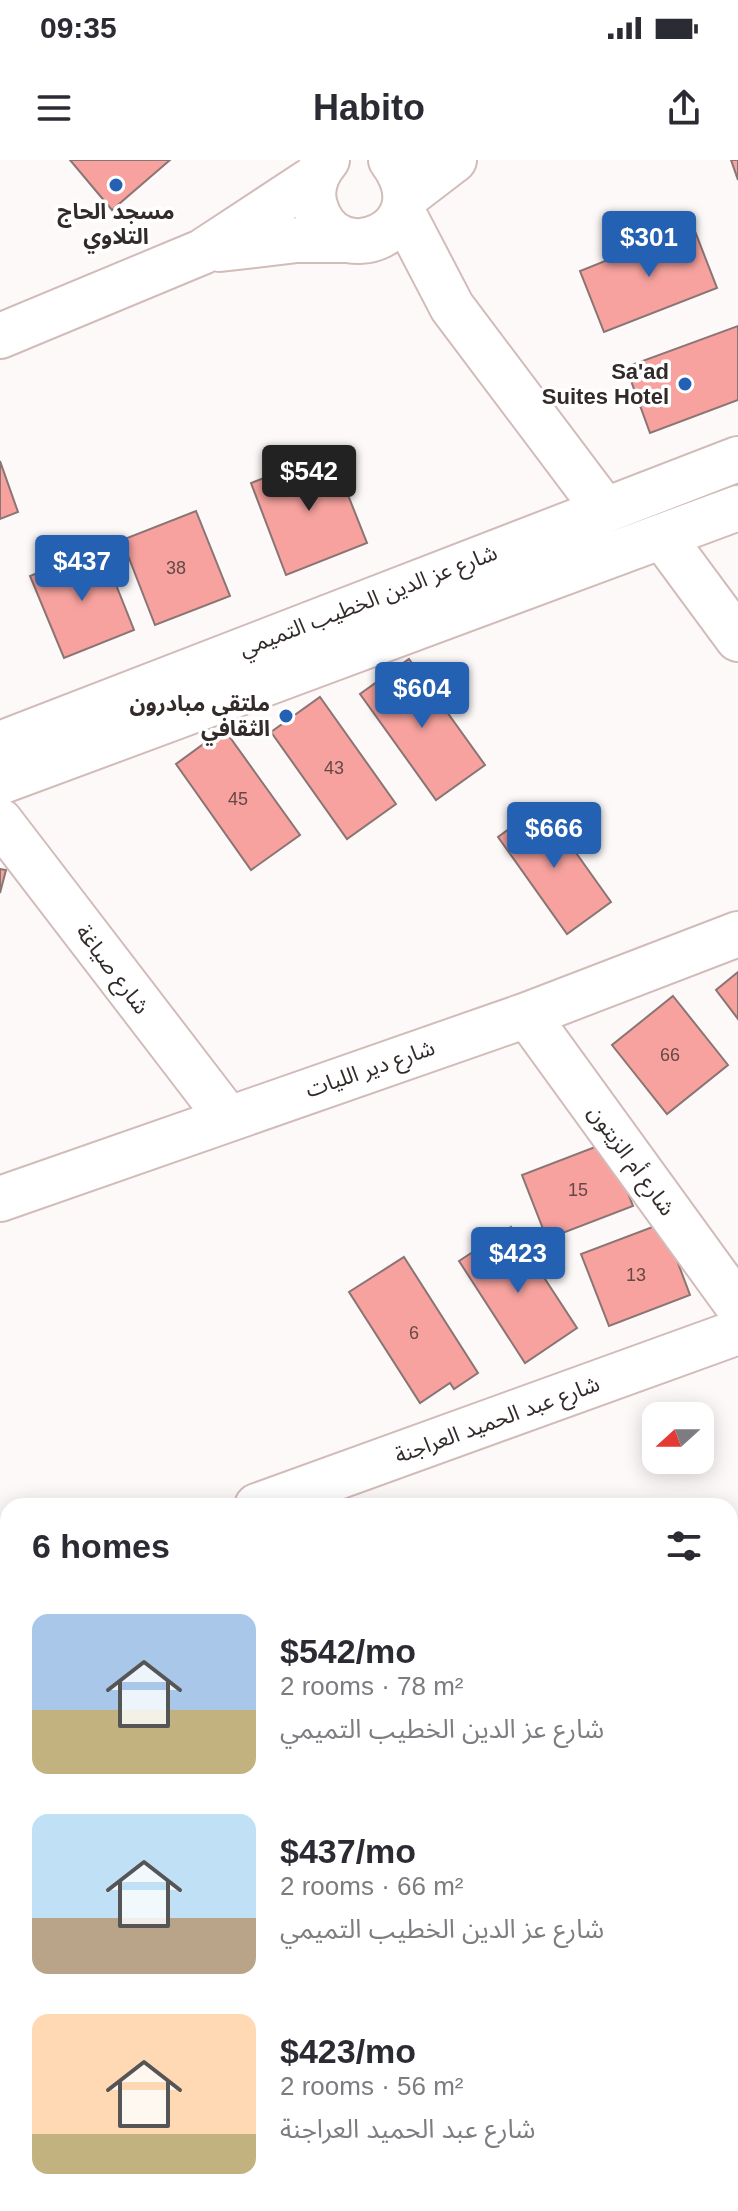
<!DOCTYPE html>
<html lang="en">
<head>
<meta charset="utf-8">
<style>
  :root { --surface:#fff; --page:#f2f2f3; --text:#2b2b33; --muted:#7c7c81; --accent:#2461b3 }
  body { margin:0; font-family:Helvetica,"Noto Sans Arabic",sans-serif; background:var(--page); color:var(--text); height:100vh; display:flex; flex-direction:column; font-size:30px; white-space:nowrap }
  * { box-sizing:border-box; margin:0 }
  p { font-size:26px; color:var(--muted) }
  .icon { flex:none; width:44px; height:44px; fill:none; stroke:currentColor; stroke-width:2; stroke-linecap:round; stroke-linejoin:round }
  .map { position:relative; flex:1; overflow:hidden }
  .drawer { position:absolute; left:0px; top:1338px; width:738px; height:714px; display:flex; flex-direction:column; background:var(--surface); border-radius:24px 24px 0 0; box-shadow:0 4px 20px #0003 }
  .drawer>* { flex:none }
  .needle { width:52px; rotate:249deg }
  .fabs { position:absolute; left:642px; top:1242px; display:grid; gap:16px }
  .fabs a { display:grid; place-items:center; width:72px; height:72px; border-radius:16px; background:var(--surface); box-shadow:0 4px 20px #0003; font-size:40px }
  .price { position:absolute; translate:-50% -68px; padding:0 18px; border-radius:8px; background:var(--accent); color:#fff; font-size:26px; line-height:52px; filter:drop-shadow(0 2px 4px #0008) }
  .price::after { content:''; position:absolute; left:50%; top:48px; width:24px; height:18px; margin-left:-12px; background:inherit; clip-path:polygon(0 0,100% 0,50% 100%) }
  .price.current { background:#222; color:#fff }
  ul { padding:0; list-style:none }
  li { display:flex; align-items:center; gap:24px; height:200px; padding:0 32px }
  li span { display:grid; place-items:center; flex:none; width:224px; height:160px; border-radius:16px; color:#555 }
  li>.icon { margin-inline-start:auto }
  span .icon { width:96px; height:96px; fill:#fffc; stroke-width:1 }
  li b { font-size:34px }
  h2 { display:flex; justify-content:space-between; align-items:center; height:96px; padding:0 32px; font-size:34px }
  .status { display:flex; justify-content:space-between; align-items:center; height:56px; padding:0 40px; background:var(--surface); direction:ltr }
  .status svg { height:22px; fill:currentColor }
  header { display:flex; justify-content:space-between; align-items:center; height:104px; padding:0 32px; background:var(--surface); font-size:36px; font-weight:800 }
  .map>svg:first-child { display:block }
  .building { fill:#f7a29e; stroke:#897573; stroke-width:2 }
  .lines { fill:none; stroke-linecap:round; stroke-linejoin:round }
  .minor-casing { stroke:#d2bcba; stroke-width:48 }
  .minor { stroke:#fff; stroke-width:44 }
  .poi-dot { fill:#2461b3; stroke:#fff; stroke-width:3 }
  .labels { text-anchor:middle; stroke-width:7; stroke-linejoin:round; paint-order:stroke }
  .number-label { font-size:18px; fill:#644947 }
  .poi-label { font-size:22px; font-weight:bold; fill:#332b2a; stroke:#fff; text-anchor:end }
  .street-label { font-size:22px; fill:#332b2a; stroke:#fff }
</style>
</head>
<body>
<div class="status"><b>09:35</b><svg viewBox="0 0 49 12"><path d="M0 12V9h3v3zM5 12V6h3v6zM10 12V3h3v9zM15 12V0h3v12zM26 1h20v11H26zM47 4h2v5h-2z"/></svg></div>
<header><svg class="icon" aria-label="menu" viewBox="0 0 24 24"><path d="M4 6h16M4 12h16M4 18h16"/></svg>Habito<svg class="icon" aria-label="share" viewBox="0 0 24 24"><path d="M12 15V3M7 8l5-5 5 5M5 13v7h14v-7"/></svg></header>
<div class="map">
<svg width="738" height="2051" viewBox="0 0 738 2051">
  <rect width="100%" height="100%" fill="#fdf9f8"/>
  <path class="building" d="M 70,0 L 170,0 L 112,50 Z
    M 731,0 L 738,0 L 738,20 Z
    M 693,66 L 717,128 L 604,172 L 580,111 Z
    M 738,166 L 738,240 L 650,273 L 626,207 Z
    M 331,292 L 367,383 L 286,415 L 251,323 Z
    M 0,301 L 18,352 L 0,359 Z
    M 196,351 L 230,436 L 155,465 L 122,380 Z
    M 101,387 L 134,470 L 64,498 L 30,416 Z
    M 409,499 L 485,605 L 436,640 L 360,534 Z
    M 320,537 L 396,644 L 347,679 L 271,572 Z
    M 224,569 L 300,675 L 251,710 L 176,604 Z
    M 542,645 L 611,742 L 567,774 L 498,677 Z
    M 0,709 L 6,710 L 0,733 Z
    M 738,812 L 738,859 L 716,830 Z
    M 673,836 L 728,905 L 667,954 L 612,885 Z
    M 608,982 L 633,1046 L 547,1079 L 522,1015 Z
    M 663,1063 L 690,1135 L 609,1166 L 581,1094 Z
    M 511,1067 L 577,1168 L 525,1203 L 459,1101 Z
    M 404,1097 L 478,1213 L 454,1229 L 450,1223 L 420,1243 L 349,1132 Z
    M 90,2044 L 132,2044 L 135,2051 L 73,2051 Z"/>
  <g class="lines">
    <g class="minor-casing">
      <path id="minor" d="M 327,0 C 316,13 310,29 315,46 C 334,116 444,71 391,0
        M 407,36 L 454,0
        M 403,53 L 452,147 L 604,349
        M 220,89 L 297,80 L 348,80
        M 0,176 L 202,92 L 316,17
        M 662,376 L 738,479
        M 0,584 L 738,299
        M 0,622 L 738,348
        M 0,661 L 227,957
        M 527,855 L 738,1146
        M 0,1039 L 527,855 L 738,774
        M 257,1346 L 738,1172
        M 0,1439 L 8,1436
        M 730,1602 L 738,1598
        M 0,1706 L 8,1718
        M 730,2013 L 738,2009
        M 200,2044 L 203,2051
        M 646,2051 L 662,2044"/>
    </g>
    <use href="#minor" class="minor"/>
  </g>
  <g class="poi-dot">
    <circle cx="116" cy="25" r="8"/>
    <circle cx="685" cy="224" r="8"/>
    <circle cx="286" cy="556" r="8"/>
  </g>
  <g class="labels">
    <g class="number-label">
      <text x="176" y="414">38</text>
      <text x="334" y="614">43</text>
      <text x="238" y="645">45</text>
      <text x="670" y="901">66</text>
      <text x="578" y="1036">15</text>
      <text x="636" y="1121">13</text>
      <text x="414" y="1179">6</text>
    </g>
    <g class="poi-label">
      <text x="116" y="59" text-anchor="middle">مسجد الحاج<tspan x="116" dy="25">التلاوي</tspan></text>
      <text x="669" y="219">Sa'ad<tspan x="669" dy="25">Suites Hotel</tspan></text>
      <text x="270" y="551">ملتقى مبادرون<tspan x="270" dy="25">الثقافي</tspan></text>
    </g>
    <g class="street-label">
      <text transform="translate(368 440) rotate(-21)" y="8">شارع عز الدين الخطيب التميمي</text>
      <text transform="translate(113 809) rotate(53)" y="8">شارع صياغة</text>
      <text transform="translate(370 908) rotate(-19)" y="8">شارع دير الليات</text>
      <text transform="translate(632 1000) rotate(54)" y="8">شارع أم الزيتون</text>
      <text transform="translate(497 1259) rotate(-20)" y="8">شارع عبد الحميد العراجنة</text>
    </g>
  </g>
</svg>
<div class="fabs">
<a><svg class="needle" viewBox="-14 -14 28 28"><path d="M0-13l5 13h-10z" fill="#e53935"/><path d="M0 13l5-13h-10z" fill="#7c7c81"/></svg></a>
</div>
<b class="price" style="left:649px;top:119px">$301</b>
<b class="price current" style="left:309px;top:353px">$542</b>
<b class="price" style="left:82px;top:443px">$437</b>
<b class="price" style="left:422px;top:570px">$604</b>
<b class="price" style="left:554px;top:710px">$666</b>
<b class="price" style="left:518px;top:1135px">$423</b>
<section class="drawer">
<h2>6 homes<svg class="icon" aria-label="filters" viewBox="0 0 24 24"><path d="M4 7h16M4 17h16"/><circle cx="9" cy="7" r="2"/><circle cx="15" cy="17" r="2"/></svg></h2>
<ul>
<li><span style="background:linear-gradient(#a9c7e8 60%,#c2b280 0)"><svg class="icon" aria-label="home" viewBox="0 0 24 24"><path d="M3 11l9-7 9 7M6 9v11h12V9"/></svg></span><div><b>$542/mo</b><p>2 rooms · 78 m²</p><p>شارع عز الدين الخطيب التميمي</p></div></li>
<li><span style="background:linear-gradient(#bfe0f5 65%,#b9a48a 0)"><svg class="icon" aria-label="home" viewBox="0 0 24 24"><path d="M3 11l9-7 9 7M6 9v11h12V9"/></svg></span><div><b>$437/mo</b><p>2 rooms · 66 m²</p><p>شارع عز الدين الخطيب التميمي</p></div></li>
<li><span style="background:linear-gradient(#ffd9b3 75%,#c2b280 0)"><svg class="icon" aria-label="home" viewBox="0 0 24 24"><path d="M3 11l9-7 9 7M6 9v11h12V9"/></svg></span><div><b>$423/mo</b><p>2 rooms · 56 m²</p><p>شارع عبد الحميد العراجنة</p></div></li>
</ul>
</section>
</div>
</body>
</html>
